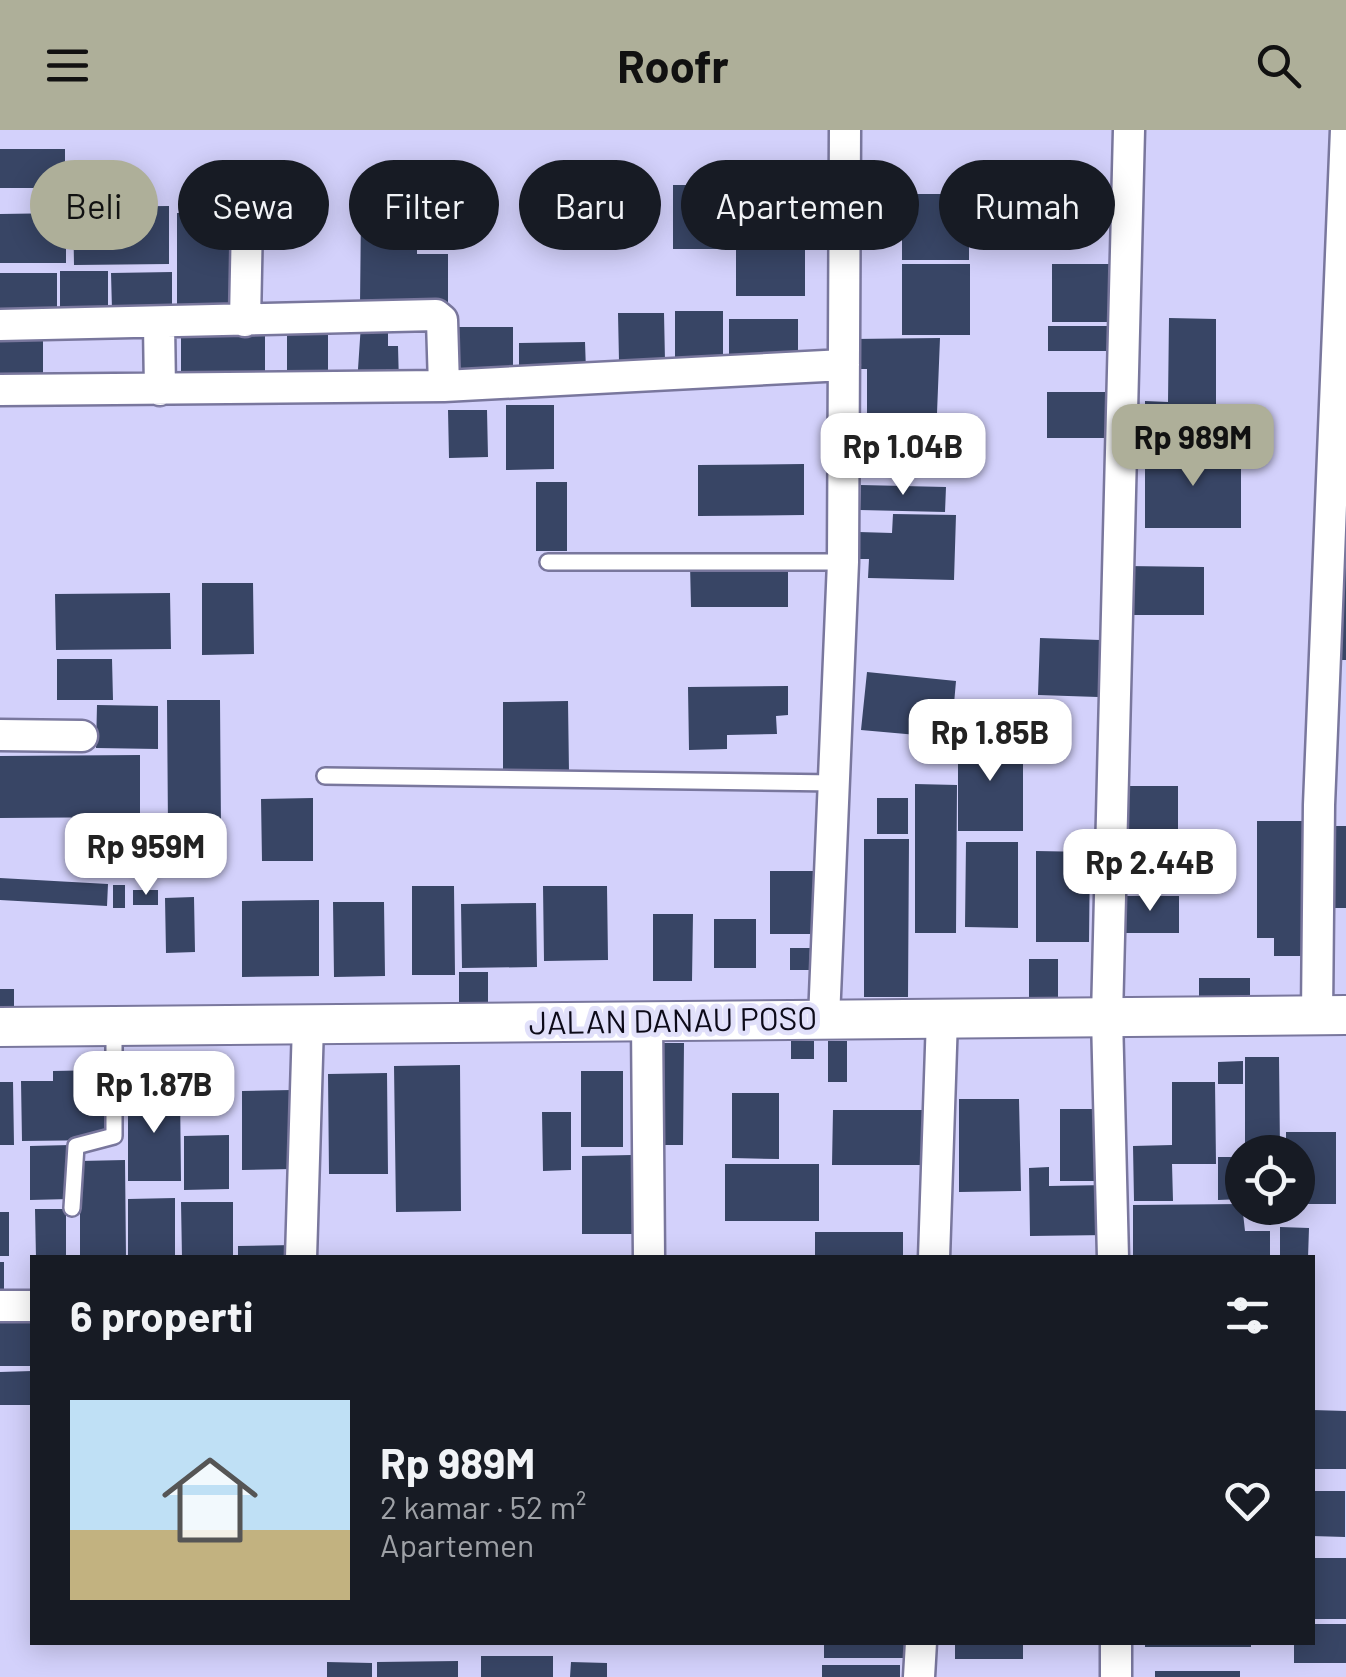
<!DOCTYPE html>
<html lang="id">
<head>
<meta charset="utf-8">
<style>
  :root { --surface:#171b24; --page:#20242c; --text:#f1f3f6; --muted:#9ea1a6; --accent:#aeaf99 }
  body { margin:0; font-family:Barlow,sans-serif; background:var(--page); color:var(--text); height:100vh; display:flex; flex-direction:column; font-size:38px; white-space:nowrap }
  * { box-sizing:border-box; margin:0 }
  p { font-size:32px; color:var(--muted) }
  .icon { flex:none; width:55px; height:55px; fill:none; stroke:currentColor; stroke-width:2; stroke-linecap:round; stroke-linejoin:round }
  .map { position:relative; flex:1; overflow:hidden }
  .details { position:absolute; left:30px; top:1125px; width:1285px; height:390px; display:flex; flex-direction:column; background:var(--surface); border-radius:0px; box-shadow:0 5px 25px #0003 }
  .details>* { flex:none }
  .banner { position:absolute; left:30px; top:30px; width:1288px; height:90px; display:flex; gap:20px }
  .buttons { position:absolute; left:1225px; top:1005px; display:grid; gap:20px }
  .buttons a { display:grid; place-items:center; width:90px; height:90px; border-radius:50%; background:var(--surface); box-shadow:0 5px 25px #0003; font-size:50px }
  .price { position:absolute; translate:-50% -85px; padding:0 22px; border-radius:20px; background:#fff; color:#222; font-size:32px; line-height:65px; filter:drop-shadow(0 2px 5px #0008) }
  .price::after { content:''; position:absolute; left:50%; top:60px; width:30px; height:22px; margin-left:-15px; background:inherit; clip-path:polygon(0 0,100% 0,50% 100%) }
  .price.active { background:var(--accent); color:#111 }
  ul { padding:0; list-style:none }
  li { display:flex; align-items:center; gap:30px; height:250px; padding:0 40px }
  li span { display:grid; place-items:center; flex:none; width:280px; height:200px; border-radius:0px; color:#555 }
  li>.icon { margin-inline-start:auto }
  span .icon { width:120px; height:120px; fill:#fffc; stroke-width:1 }
  li b { font-size:42px }
  h2 { display:flex; justify-content:space-between; align-items:center; height:120px; padding:0 40px; font-size:42px }
  .tag { padding:0 35px; border-radius:45px; background:var(--surface); box-shadow:0 5px 25px #0003; font-size:35px; line-height:90px }
  .tag.active { background:var(--accent); color:#111 }
  header { display:flex; justify-content:space-between; align-items:center; height:130px; padding:0 40px; background:var(--accent); color:#111; font-size:45px; font-weight:700 }
  .map>svg:first-child { display:block }
  .building { fill:#384565 }
  .lines { fill:none; stroke-linecap:round; stroke-linejoin:round }
  .service-casing { stroke:#79779d; stroke-width:20 }
  .minor-casing { stroke:#79779d; stroke-width:35 }
  .tertiary-casing { stroke:#79779d; stroke-width:42 }
  .service { stroke:#fff; stroke-width:15 }
  .minor { stroke:#fff; stroke-width:30 }
  .tertiary { stroke:#fff; stroke-width:38 }
  .labels { text-anchor:middle; stroke-width:10; stroke-linejoin:round; paint-order:stroke }
  .street-label { font-size:32px; fill:#0c0a18; stroke:#e1e0fa }
</style>
</head>
<body>
<header><svg class="icon" aria-label="menu" viewBox="0 0 24 24"><path d="M4 6h16M4 12h16M4 18h16"/></svg>Roofr<svg class="icon" aria-label="search" viewBox="0 0 24 24"><circle cx="10" cy="10" r="6"/><path d="M15 15l6 6"/></svg></header>
<div class="map">
<svg width="1346" height="1547" viewBox="0 0 1346 1547">
  <rect width="100%" height="100%" fill="#d3d1fb"/>
  <path class="building" d="M 0,19 L 65,19 L 65,58 L 0,58 Z
    M 673,55 L 730,55 L 730,119 L 673,119 Z
    M 902,64 L 969,64 L 969,130 L 902,130 Z
    M 169,76 L 169,134 L 74,135 L 73,77 Z
    M 234,82 L 235,177 L 177,177 L 177,83 Z
    M 361,82 L 417,82 L 417,124 L 448,124 L 448,173 L 360,175 Z
    M 66,83 L 66,133 L 0,133 L 0,84 Z
    M 736,117 L 805,117 L 805,166 L 736,166 Z
    M 902,134 L 970,134 L 970,205 L 902,205 Z
    M 1052,134 L 1118,134 L 1118,192 L 1052,192 Z
    M 60,141 L 108,141 L 108,181 L 60,181 Z
    M 172,142 L 172,180 L 112,180 L 111,143 Z
    M 0,143 L 57,143 L 57,186 L 0,186 Z
    M 675,181 L 723,181 L 723,229 L 675,229 Z
    M 618,183 L 664,183 L 665,231 L 619,231 Z
    M 1169,188 L 1216,189 L 1216,312 L 1145,312 L 1145,271 L 1168,272 Z
    M 729,189 L 798,189 L 798,228 L 729,228 Z
    M 287,194 L 328,194 L 328,245 L 287,245 Z
    M 361,194 L 388,194 L 388,216 L 398,216 L 399,254 L 357,254 Z
    M 1048,196 L 1117,196 L 1117,221 L 1048,221 Z
    M 454,197 L 513,197 L 513,240 L 454,240 Z
    M 181,200 L 265,201 L 265,246 L 181,246 Z
    M 0,203 L 43,203 L 43,243 L 0,243 Z
    M 940,208 L 937,283 L 867,283 L 867,239 L 853,239 L 853,209 Z
    M 585,212 L 586,241 L 519,242 L 519,213 Z
    M 1047,262 L 1112,262 L 1112,308 L 1047,308 Z
    M 506,275 L 554,275 L 554,339 L 506,340 Z
    M 448,280 L 487,280 L 488,327 L 449,328 Z
    M 893,292 L 962,293 L 960,348 L 921,347 L 921,331 L 892,331 Z
    M 1145,321 L 1241,321 L 1241,398 L 1145,398 Z
    M 804,334 L 804,385 L 698,386 L 698,335 Z
    M 536,352 L 567,352 L 567,421 L 536,421 Z
    M 861,355 L 946,357 L 945,382 L 860,380 Z
    M 893,384 L 956,385 L 954,450 L 868,448 L 869,429 L 858,429 L 859,402 L 892,403 Z
    M 1339,421 L 1346,421 L 1346,530 L 1336,530 Z
    M 788,433 L 788,477 L 691,477 L 690,434 Z
    M 1126,436 L 1204,437 L 1204,485 L 1126,485 Z
    M 202,453 L 253,453 L 254,524 L 202,525 Z
    M 170,463 L 171,519 L 56,520 L 55,464 Z
    M 1040,508 L 1100,510 L 1098,567 L 1038,565 Z
    M 57,529 L 112,529 L 113,570 L 57,570 Z
    M 867,542 L 956,551 L 951,608 L 861,600 Z
    M 788,556 L 788,585 L 776,586 L 777,604 L 727,605 L 727,619 L 689,620 L 688,557 Z
    M 167,570 L 220,570 L 221,699 L 168,699 Z
    M 568,571 L 569,642 L 503,642 L 503,572 Z
    M 97,575 L 158,576 L 158,619 L 96,618 Z
    M 958,607 L 1023,607 L 1023,701 L 958,701 Z
    M 140,625 L 140,687 L 0,688 L 0,626 Z
    M 915,654 L 957,655 L 956,803 L 915,803 Z
    M 1116,656 L 1178,656 L 1178,723 L 1116,723 Z
    M 313,668 L 313,731 L 262,731 L 261,669 Z
    M 877,668 L 908,668 L 908,704 L 877,704 Z
    M 1257,691 L 1316,691 L 1316,826 L 1274,826 L 1274,808 L 1257,808 Z
    M 1321,696 L 1346,696 L 1346,778 L 1320,778 Z
    M 125,706 L 214,706 L 214,747 L 126,748 Z
    M 864,709 L 909,709 L 908,867 L 864,867 Z
    M 966,712 L 1018,712 L 1018,798 L 965,797 Z
    M 1036,721 L 1090,722 L 1089,812 L 1036,812 Z
    M 1118,727 L 1183,727 L 1183,762 L 1118,762 Z
    M 770,741 L 819,741 L 819,804 L 770,804 Z
    M 0,748 L 108,754 L 107,776 L 0,770 Z
    M 113,755 L 125,755 L 125,778 L 113,778 Z
    M 412,756 L 454,756 L 455,845 L 412,845 Z
    M 543,756 L 607,756 L 608,830 L 544,831 Z
    M 133,760 L 158,760 L 158,775 L 133,775 Z
    M 1120,766 L 1179,766 L 1179,803 L 1120,803 Z
    M 194,767 L 195,822 L 166,823 L 165,768 Z
    M 319,770 L 319,846 L 242,847 L 242,771 Z
    M 333,772 L 384,772 L 385,846 L 334,847 Z
    M 536,773 L 537,837 L 462,838 L 461,774 Z
    M 653,784 L 693,784 L 692,851 L 653,851 Z
    M 714,789 L 756,789 L 756,838 L 714,838 Z
    M 790,818 L 810,818 L 809,840 L 790,840 Z
    M 1029,829 L 1058,829 L 1058,870 L 1029,870 Z
    M 459,842 L 488,842 L 488,882 L 459,881 Z
    M 1199,848 L 1250,848 L 1250,868 L 1199,867 Z
    M 0,859 L 14,859 L 14,879 L 0,879 Z
    M 791,911 L 814,911 L 814,929 L 791,929 Z
    M 828,911 L 847,911 L 847,952 L 828,952 Z
    M 655,913 L 684,913 L 683,1015 L 654,1015 Z
    M 1245,927 L 1279,927 L 1280,1021 L 1245,1022 Z
    M 1243,931 L 1243,954 L 1218,954 L 1218,932 Z
    M 460,935 L 461,1081 L 396,1082 L 394,936 Z
    M 104,940 L 105,1010 L 22,1011 L 21,951 L 53,951 L 53,941 Z
    M 581,941 L 623,941 L 623,1017 L 581,1017 Z
    M 387,943 L 388,1044 L 329,1044 L 328,944 Z
    M 0,952 L 13,952 L 14,1015 L 0,1015 Z
    M 1172,952 L 1215,952 L 1216,1034 L 1172,1034 L 1173,1071 L 1134,1071 L 1133,1016 L 1172,1015 Z
    M 128,960 L 180,960 L 181,1051 L 128,1051 Z
    M 292,960 L 292,1039 L 242,1040 L 242,961 Z
    M 732,963 L 779,963 L 779,1029 L 732,1028 Z
    M 959,969 L 1019,969 L 1021,1061 L 959,1062 Z
    M 1060,979 L 1105,979 L 1106,1051 L 1060,1051 Z
    M 833,980 L 923,980 L 923,1035 L 832,1035 Z
    M 542,982 L 571,982 L 571,1040 L 543,1041 Z
    M 1286,1002 L 1336,1002 L 1336,1074 L 1298,1074 L 1298,1022 L 1286,1022 Z
    M 229,1005 L 229,1059 L 184,1060 L 184,1006 Z
    M 70,1015 L 70,1069 L 30,1070 L 30,1016 Z
    M 632,1025 L 633,1104 L 582,1104 L 582,1026 Z
    M 1218,1027 L 1242,1027 L 1242,1069 L 1218,1070 Z
    M 125,1030 L 126,1128 L 80,1128 L 80,1031 Z
    M 725,1034 L 819,1034 L 819,1091 L 725,1091 Z
    M 1049,1037 L 1049,1056 L 1108,1055 L 1108,1105 L 1030,1106 L 1029,1038 Z
    M 175,1068 L 175,1128 L 128,1128 L 128,1069 Z
    M 181,1072 L 233,1072 L 233,1128 L 182,1128 Z
    M 1242,1074 L 1245,1101 L 1270,1101 L 1270,1128 L 1133,1128 L 1133,1075 Z
    M 35,1079 L 66,1079 L 66,1128 L 36,1128 Z
    M 0,1082 L 9,1082 L 9,1126 L 0,1126 Z
    M 1280,1097 L 1309,1098 L 1308,1128 L 1280,1128 Z
    M 815,1102 L 903,1102 L 903,1128 L 815,1128 Z
    M 294,1115 L 294,1128 L 238,1128 L 238,1116 Z
    M 0,1132 L 4,1132 L 4,1173 L 0,1173 Z
    M 0,1182 L 32,1182 L 32,1236 L 0,1236 Z
    M 32,1241 L 32,1275 L 0,1275 L 0,1242 Z
    M 1312,1280 L 1346,1281 L 1346,1339 L 1312,1339 Z
    M 1312,1361 L 1345,1361 L 1345,1407 L 1312,1406 Z
    M 1312,1428 L 1346,1428 L 1346,1489 L 1312,1489 Z
    M 1312,1494 L 1346,1494 L 1346,1533 L 1294,1533 L 1294,1512 L 1312,1512 Z
    M 824,1512 L 906,1512 L 906,1528 L 824,1528 Z
    M 955,1512 L 1023,1512 L 1023,1529 L 955,1529 Z
    M 1145,1512 L 1251,1512 L 1251,1517 L 1145,1517 Z
    M 481,1526 L 553,1526 L 553,1547 L 481,1547 Z
    M 458,1531 L 458,1547 L 377,1547 L 377,1532 Z
    M 327,1532 L 372,1533 L 372,1547 L 327,1547 Z
    M 571,1532 L 607,1533 L 607,1547 L 570,1547 Z
    M 822,1535 L 900,1535 L 900,1547 L 822,1547 Z
    M 1155,1541 L 1240,1541 L 1240,1547 L 1155,1547 Z"/>
  <g class="lines">
    <g class="service-casing">
      <path id="service" d="M 548,432 L 843,432
        M 325,646 L 836,653
        M 72,1078 L 76,1016 L 114,1006 L 114,896"/>
    </g>
    <g class="minor-casing">
      <path id="minor" d="M 245,191 L 247,90
        M 159,194 L 160,260
        M 0,195 L 436,185 L 442,190 L 444,256
        M 0,260 L 444,256 L 844,235
        M 0,605 L 82,606
        M 1317,885 L 1319,675 L 1346,0
        M 824,889 L 843,432 L 845,0
        M 647,891 L 649,1128
        M 301,1128 L 308,894
        M 934,1128 L 942,888
        M 1113,1128 L 1107,887 L 1129,0
        M 0,1176 L 32,1176
        M 919,1547 L 921,1512
        M 1116,1547 L 1116,1512"/>
    </g>
    <g class="tertiary-casing">
      <path id="tertiary" d="M 0,897 L 1346,885"/>
    </g>
    <use href="#service" class="service"/>
    <use href="#minor" class="minor"/>
    <use href="#tertiary" class="tertiary"/>
  </g>
  <g class="labels">
    <g class="street-label">
      <text transform="translate(673 891) rotate(-1)" y="11">JALAN DANAU POSO</text>
    </g>
  </g>
</svg>
<div class="buttons">
<a><svg class="icon" aria-label="locate" viewBox="0 0 24 24"><circle cx="12" cy="12" r="6"/><path d="M12 2v4M12 18v4M2 12h4M18 12h4"/></svg></a>
</div>
<b class="price active" style="left:1193px;top:359px">Rp 989M</b>
<b class="price" style="left:903px;top:368px">Rp 1.04B</b>
<b class="price" style="left:990px;top:654px">Rp 1.85B</b>
<b class="price" style="left:146px;top:768px">Rp 959M</b>
<b class="price" style="left:1150px;top:784px">Rp 2.44B</b>
<b class="price" style="left:154px;top:1006px">Rp 1.87B</b>
<div class="banner">
<a class="tag active">Beli</a>
<a class="tag">Sewa</a>
<a class="tag">Filter</a>
<a class="tag">Baru</a>
<a class="tag">Apartemen</a>
<a class="tag">Rumah</a>
</div>
<section class="details">
<h2>6 properti<svg class="icon" aria-label="filters" viewBox="0 0 24 24"><path d="M4 7h16M4 17h16"/><circle cx="9" cy="7" r="2"/><circle cx="15" cy="17" r="2"/></svg></h2>
<ul>
<li><span style="background:linear-gradient(#bfe0f5 65%,#c2b280 0)"><svg class="icon" aria-label="home" viewBox="0 0 24 24"><path d="M3 11l9-7 9 7M6 9v11h12V9"/></svg></span><div><b>Rp 989M</b><p>2 kamar · 52 m²</p><p>Apartemen</p></div><svg class="icon" aria-label="heart" viewBox="0 0 24 24"><path d="M12 20l-8-8c-3-5 5-10 8-4 3-6 11-1 8 4z"/></svg></li>
</ul>
</section>
</div>
</body>
</html>
